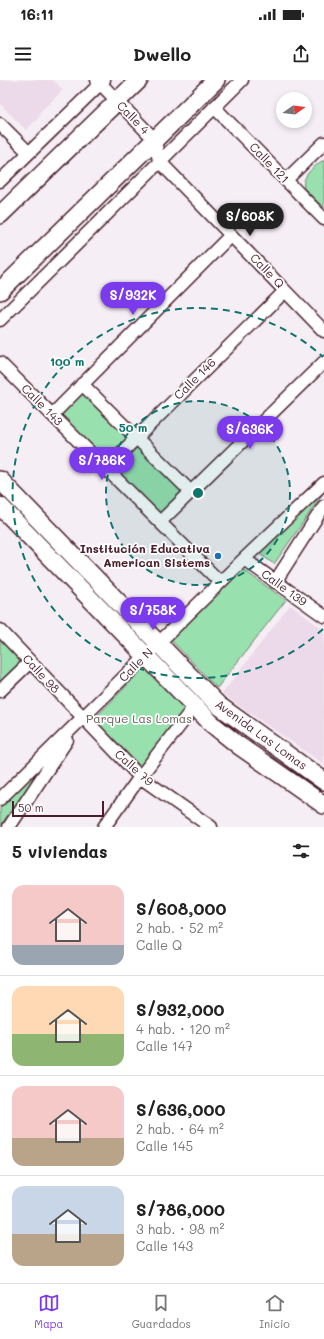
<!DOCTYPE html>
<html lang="es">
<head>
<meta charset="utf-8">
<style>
  :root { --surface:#fff; --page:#f2f2f2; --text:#222; --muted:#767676; --line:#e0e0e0; --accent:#7c3aed }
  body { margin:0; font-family:Mali,sans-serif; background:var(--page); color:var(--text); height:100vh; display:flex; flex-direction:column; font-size:15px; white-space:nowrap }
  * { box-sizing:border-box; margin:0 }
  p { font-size:13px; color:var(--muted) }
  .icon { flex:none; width:22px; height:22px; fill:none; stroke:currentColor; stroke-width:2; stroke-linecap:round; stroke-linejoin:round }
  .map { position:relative; height:747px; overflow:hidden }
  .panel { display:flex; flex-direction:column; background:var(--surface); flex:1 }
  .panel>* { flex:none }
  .needle { width:26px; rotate:76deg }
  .controls { position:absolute; left:276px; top:12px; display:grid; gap:8px }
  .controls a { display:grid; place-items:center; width:36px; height:36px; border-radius:50%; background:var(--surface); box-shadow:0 2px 6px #0003; font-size:20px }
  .scale { position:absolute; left:12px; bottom:10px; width:92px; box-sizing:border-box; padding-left:4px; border:2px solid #4a1f2b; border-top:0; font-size:11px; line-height:14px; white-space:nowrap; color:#4a1f2b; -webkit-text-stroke:3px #fff; paint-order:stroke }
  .price { position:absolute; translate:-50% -34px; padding:0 9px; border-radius:14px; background:var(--accent); color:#fff; font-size:13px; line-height:26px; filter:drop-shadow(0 1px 2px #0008) }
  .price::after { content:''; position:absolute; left:50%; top:24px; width:12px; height:9px; margin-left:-6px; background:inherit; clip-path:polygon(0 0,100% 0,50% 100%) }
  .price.on { background:#222; color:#fff }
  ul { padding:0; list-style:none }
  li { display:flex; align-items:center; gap:12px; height:100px; padding:0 12px }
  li+li { border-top:1px solid var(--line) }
  li span { display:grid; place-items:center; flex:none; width:112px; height:80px; border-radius:12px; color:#555 }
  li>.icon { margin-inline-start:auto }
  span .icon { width:48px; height:48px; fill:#fffc; stroke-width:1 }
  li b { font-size:17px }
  h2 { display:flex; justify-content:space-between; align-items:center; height:48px; padding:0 12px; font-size:17px }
  .status { display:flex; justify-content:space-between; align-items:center; height:28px; padding:0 20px; background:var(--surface); direction:ltr }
  .status svg { height:11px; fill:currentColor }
  header { display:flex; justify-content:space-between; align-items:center; height:52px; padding:0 12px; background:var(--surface); font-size:18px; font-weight:700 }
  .tabs { display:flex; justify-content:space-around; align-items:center; height:56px; border-top:1px solid var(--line); background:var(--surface); font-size:11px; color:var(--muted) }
  .tabs a { display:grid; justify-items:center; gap:2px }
  .tabs .on { color:var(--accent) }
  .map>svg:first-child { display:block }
  .built { fill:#ecd9e9 }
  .green { fill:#99e0af; stroke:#72806d }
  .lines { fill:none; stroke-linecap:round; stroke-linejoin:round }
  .street-casing { stroke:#4a1f2b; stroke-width:15 }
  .secondary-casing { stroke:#4a1f2b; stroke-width:20 }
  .street { stroke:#fff; stroke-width:12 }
  .secondary { stroke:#fff; stroke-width:17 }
  .ring { fill:none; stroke:#0f766e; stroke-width:2; stroke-dasharray:7 5 }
  .poi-dot { fill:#1f6fb2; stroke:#fff; stroke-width:1.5 }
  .labels { text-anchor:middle; stroke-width:3.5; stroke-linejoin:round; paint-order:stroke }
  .street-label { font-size:12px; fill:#4a1f2b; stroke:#fff }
  .poi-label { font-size:12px; font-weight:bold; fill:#4a1f2b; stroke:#fff; text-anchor:end }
  .park-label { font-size:12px; fill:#625953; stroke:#fff }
  .centre { fill:#0f766e; stroke:#fff; stroke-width:2 }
  .ring-label { font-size:12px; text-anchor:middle; font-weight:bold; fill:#0f766e; stroke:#fff; stroke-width:3.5; stroke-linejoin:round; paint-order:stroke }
</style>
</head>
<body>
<div class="status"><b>16:11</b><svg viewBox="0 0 49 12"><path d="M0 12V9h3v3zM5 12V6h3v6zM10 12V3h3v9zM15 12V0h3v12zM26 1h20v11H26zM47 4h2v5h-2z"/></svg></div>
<header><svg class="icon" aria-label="menu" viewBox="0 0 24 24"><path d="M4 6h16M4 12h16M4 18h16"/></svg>Dwello<svg class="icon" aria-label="share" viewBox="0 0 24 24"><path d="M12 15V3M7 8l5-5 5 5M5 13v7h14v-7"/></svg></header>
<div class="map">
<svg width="324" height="747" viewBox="0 0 324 747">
  <rect width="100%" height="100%" fill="#f6eef5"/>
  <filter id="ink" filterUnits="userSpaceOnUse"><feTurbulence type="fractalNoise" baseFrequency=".025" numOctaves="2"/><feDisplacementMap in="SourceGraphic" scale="8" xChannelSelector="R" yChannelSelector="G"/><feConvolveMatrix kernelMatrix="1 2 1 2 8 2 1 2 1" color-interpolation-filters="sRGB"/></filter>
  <g filter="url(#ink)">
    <path class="built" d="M 0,0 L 53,0 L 63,10 L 38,34 L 40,36 L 26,50 L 0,24 Z
      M 290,525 L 324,550 L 324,684 L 222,614 Z"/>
    <path class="green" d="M 322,81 L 324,81 L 324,128 L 304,108 C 301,97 314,86 322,81 Z
      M 83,313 L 129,358 L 107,380 L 61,335 Z
      M 138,367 L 183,413 L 158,436 L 114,390 Z
      M 324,407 L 324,412 L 274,484 L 257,472 Z
      M 242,489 L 286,520 L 217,608 L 169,558 Z
      M 0,558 L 21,581 L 0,602 Z
      M 146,586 L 188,627 L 142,688 L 94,639 Z
      M 56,669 L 0,746 L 0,728 Z"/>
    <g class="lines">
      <g class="street-casing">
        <path id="street" d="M 97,0 L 155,60 L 159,81 L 324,251
          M 214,27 L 324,139
          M 0,44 L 29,73
          M 286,100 L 324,63
          M 0,101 L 104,0
          M 0,240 L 242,0
          M 0,283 L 220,502
          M 82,304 L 191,412
          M 52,335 L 231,155
          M 106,388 L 285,211
          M 160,442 L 324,282
          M 244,479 L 324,536
          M 275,502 L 324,426
          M 0,550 L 140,697 L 211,747
          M 0,611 L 30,582
          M 0,719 L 244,479 L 324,403
          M 9,747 L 67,660
          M 104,747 L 140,697 L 194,627"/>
      </g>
      <g class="secondary-casing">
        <path id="secondary" d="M 0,135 L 139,0
          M 0,211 L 216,0
          M 0,400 L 218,625 L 324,701
          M 0,426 L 212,644 L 238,665 L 324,725"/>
      </g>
      <use href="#street" class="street"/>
      <use href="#secondary" class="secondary"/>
    </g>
  </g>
  <circle cx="198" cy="413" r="92" fill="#0f766e" fill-opacity=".12"/>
  <g class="ring">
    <circle cx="198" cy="413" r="92"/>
    <path d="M323 549A185 185 0 1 1 323 277"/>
  </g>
  <circle class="poi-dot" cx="218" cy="476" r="4"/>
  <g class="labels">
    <g class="street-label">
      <text transform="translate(133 38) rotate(46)" y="4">Calle 4</text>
      <text transform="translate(269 83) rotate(46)" y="4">Calle 121</text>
      <text transform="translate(267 191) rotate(46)" y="4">Calle Q</text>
      <text transform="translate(195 299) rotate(-45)" y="4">Calle 146</text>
      <text transform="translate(42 325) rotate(45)" y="4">Calle 143</text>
      <text transform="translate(284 508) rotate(36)" y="4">Calle 139</text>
      <text transform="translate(136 585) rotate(-45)" y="4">Calle N</text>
      <text transform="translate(41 594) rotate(47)" y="4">Calle 98</text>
      <text transform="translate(261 655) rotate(36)" y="4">Avenida Las Lomas</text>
      <text transform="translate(134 688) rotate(42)" y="4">Calle 79</text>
    </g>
    <g class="poi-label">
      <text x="210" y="473">Institución Educativa<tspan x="210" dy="14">American Sistems</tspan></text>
    </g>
    <g class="park-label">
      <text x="139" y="643">Parque Las Lomas</text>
    </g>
  </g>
  <circle cx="198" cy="413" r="6" class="centre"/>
  <g class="ring-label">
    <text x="67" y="286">100 m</text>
    <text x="133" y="352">50 m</text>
  </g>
</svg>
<div class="controls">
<a><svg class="needle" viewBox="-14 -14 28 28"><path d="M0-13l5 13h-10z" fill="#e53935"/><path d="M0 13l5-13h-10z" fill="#767676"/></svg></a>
</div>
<div class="scale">50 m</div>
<b class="price on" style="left:250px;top:157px">S/608K</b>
<b class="price" style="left:133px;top:236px">S/932K</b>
<b class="price" style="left:250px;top:370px">S/636K</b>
<b class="price" style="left:102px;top:401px">S/786K</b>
<b class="price" style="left:153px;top:551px">S/758K</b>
</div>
<section class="panel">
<h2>5 viviendas<svg class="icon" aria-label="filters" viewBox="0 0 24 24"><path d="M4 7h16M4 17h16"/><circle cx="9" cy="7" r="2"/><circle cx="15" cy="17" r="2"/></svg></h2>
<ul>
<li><span style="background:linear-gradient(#f6c9c9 75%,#9aa5b1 0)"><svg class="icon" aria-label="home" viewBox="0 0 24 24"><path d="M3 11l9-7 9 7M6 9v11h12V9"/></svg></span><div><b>S/608,000</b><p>2 hab. · 52 m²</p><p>Calle Q</p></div></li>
<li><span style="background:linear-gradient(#ffd9b3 60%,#8fb573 0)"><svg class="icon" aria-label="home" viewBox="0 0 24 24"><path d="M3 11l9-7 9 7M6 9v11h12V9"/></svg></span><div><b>S/932,000</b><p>4 hab. · 120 m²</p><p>Calle 147</p></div></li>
<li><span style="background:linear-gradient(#f6c9c9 65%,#b9a48a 0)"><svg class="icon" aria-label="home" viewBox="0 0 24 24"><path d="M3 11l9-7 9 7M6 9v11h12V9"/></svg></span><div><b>S/636,000</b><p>2 hab. · 64 m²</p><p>Calle 145</p></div></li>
<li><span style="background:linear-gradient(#c9d6e8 60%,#b9a48a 0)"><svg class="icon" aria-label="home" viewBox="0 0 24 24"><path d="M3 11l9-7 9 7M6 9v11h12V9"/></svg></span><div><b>S/786,000</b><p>3 hab. · 98 m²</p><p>Calle 143</p></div></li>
</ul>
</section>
<nav class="tabs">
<a class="on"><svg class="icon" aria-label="map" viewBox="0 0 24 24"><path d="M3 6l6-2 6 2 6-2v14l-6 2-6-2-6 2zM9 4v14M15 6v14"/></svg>Mapa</a>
<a><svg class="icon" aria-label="saved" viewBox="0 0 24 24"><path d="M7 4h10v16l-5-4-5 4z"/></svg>Guardados</a>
<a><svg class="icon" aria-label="home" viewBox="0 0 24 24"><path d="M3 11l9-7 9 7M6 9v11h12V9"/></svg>Inicio</a>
</nav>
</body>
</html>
